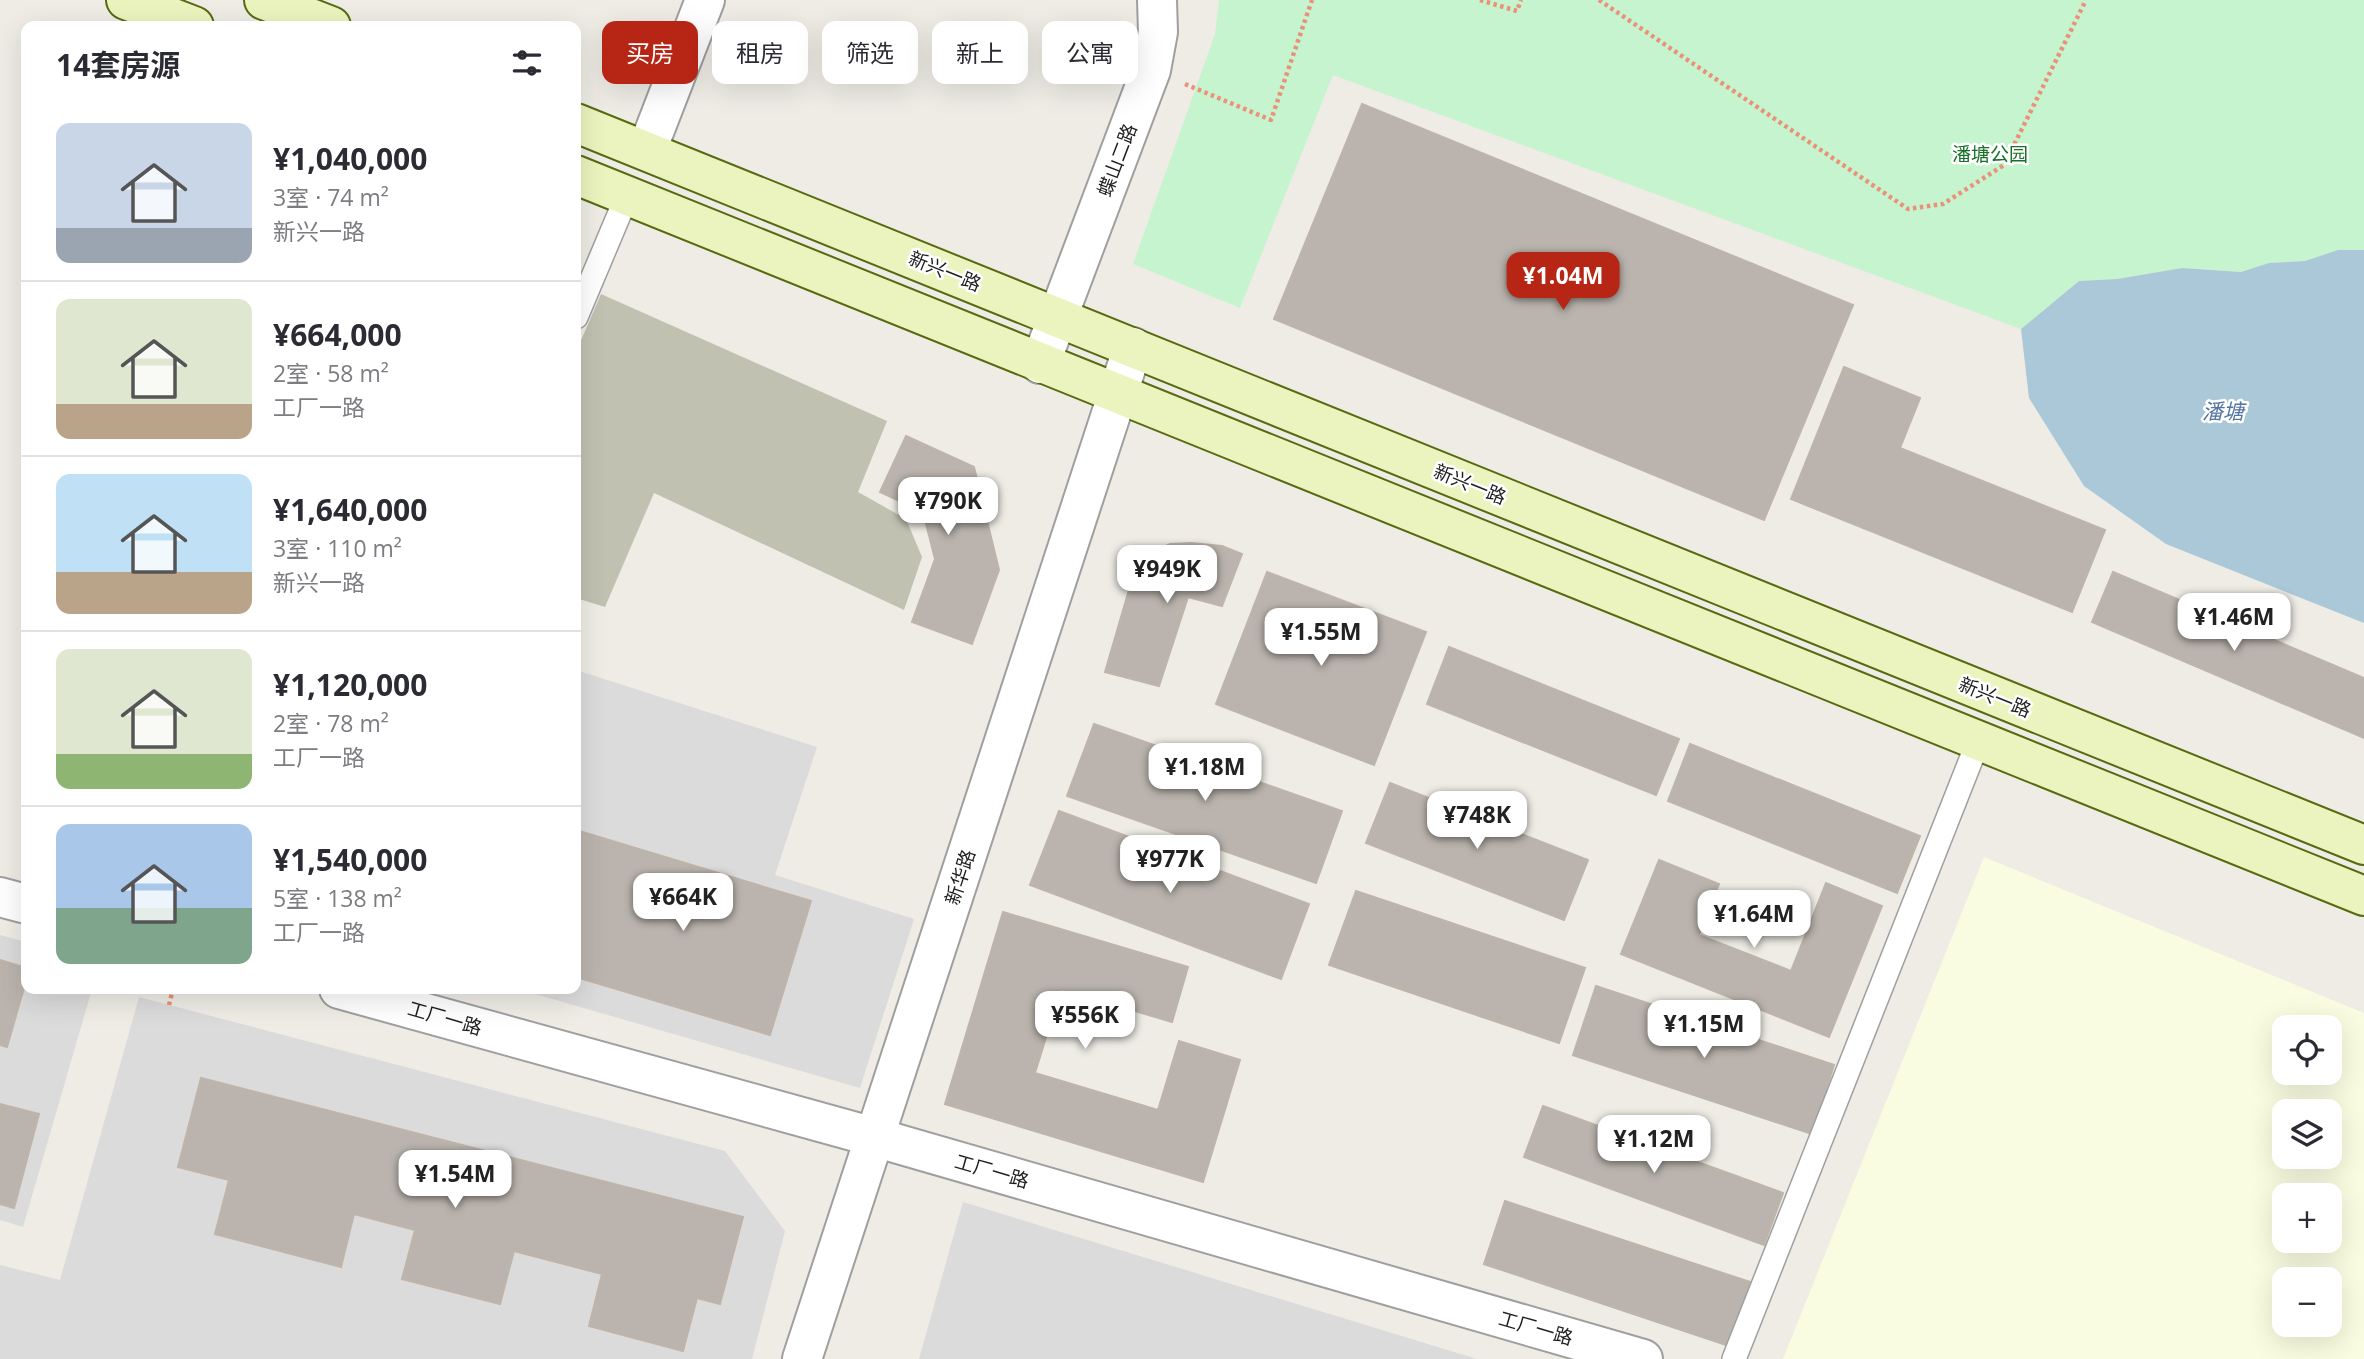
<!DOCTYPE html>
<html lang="zh">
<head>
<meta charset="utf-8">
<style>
  :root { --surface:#fff; --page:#f2f2f3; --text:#2b2b33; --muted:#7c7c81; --line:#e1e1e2; --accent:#b72515 }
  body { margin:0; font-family:"Open Sans","Noto Sans SC",sans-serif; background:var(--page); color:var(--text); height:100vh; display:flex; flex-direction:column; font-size:26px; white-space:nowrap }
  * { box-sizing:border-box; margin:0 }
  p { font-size:23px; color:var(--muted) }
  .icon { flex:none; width:38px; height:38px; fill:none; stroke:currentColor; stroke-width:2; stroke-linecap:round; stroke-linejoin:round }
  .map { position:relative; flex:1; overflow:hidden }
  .drawer { position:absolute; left:21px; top:21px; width:560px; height:973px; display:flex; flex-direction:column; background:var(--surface); border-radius:14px; box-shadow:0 7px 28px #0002 }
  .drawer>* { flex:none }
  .hud { position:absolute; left:602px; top:21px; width:665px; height:63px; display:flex; gap:14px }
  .controls { position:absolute; left:2272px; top:1015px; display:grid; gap:14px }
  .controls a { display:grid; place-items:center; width:70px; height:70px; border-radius:14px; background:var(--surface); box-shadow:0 7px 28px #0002; font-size:35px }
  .price { position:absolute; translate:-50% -60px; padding:0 16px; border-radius:14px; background:#fff; color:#222; font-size:23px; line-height:46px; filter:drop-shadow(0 2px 4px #0008) }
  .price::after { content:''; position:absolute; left:50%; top:42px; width:21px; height:16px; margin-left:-10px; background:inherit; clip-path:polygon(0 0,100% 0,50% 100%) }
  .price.active { background:var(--accent); color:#fff }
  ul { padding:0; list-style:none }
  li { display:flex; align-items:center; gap:21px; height:175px; padding:0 35px }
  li+li { border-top:2px solid var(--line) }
  li span { display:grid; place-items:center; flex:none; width:196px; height:140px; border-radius:14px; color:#555 }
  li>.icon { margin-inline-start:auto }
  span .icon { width:84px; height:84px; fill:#fffc; stroke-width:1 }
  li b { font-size:30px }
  h2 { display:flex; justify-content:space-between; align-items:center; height:84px; padding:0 35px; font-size:30px }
  .pill { padding:0 24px; border-radius:14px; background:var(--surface); box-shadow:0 7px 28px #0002; font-size:24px; line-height:63px }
  .pill.active { background:var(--accent); color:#fff }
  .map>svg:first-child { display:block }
  .residential { fill:#dcdbdb }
  .education { fill:#f9fce0; fill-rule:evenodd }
  .construction { fill:#c0c1b1 }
  .park { fill:#c6f4ce }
  .water { fill:#aac8d7 }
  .building { fill:#bbb4ae; stroke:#beb4a9; stroke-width:2 }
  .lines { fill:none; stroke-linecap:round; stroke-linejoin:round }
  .service-casing { stroke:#9f9f9f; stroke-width:26 }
  .minor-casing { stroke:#9f9f9f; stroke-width:42 }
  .tertiary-casing { stroke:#9f9f9f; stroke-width:42 }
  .secondary-casing { stroke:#576a10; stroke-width:42 }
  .path { stroke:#eb9079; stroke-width:4.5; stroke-dasharray:3.5 3.5; stroke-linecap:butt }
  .service { stroke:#fff; stroke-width:23 }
  .minor { stroke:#fff; stroke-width:38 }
  .tertiary { stroke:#fff; stroke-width:38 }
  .secondary { stroke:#ebf3be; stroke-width:38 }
  .labels { text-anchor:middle; stroke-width:5; stroke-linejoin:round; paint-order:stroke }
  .park-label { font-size:19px; fill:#177128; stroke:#fff }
  .street-label { font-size:19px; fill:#1e1e1e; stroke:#fff }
  .water-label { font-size:21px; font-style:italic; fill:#5474a3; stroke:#fff }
</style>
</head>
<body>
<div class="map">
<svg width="2364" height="1359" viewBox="0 0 2364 1359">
  <rect width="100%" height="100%" fill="#eeece5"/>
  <path class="residential" d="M 576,670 L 817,747 L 775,875 L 914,919 L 860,1088 L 518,989 L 576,989 Z
    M 0,935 L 26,942 L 26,989 L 92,989 L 23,1227 L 0,1220 Z
    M 139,997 L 725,1151 L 785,1231 L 752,1359 L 0,1359 L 0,1265 L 60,1280 Z
    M 963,1202 L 1477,1359 L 919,1359 Z"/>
  <path class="education" d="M 1984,857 L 2364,1013 L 2364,1359 L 1783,1359 ZM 2284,1027 L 2329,1027 L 2329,1073 L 2284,1073 ZM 2284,1111 L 2329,1111 L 2329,1157 L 2284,1157 ZM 2284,1195 L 2329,1195 L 2329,1241 L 2284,1241 ZM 2284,1279 L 2329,1279 L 2329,1325 L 2284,1325 Z"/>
  <path class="construction" d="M 601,294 L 887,421 L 858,492 L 906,519 L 922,557 L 904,610 L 654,493 L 605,607 L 576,598 L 576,352 Z"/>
  <path class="park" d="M 1219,0 L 2364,0 L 2364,250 L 2338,250 L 2305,261 L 2269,263 L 2241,272 L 2182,268 L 2117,279 L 2079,281 L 2021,329 L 1333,75 L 1240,308 L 1133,264 L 1215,34 Z"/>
  <path class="water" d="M 2338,250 L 2364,250 L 2364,623 L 2166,544 L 2084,486 L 2029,398 L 2021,329 L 2079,281 L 2117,279 L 2182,268 L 2241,272 L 2269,263 L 2305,261 Z"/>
  <path class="building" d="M 1362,104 L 1853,305 L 1764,520 L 1274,319 Z
    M 1844,367 L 1920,398 L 1900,448 L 2105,530 L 2072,612 L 1791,499 Z
    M 906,436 L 974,467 L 999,570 L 972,644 L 912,622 L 935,559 L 923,512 L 880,492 Z
    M 1191,543 L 1222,546 L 1242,554 L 1222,606 L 1188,597 L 1159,686 L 1105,672 L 1133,576 L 1141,563 L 1153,552 L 1170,544 Z
    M 1267,572 L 1426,632 L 1374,765 L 1216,704 Z
    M 2113,572 L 2364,678 L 2364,738 L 2092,622 Z
    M 1449,647 L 1679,739 L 1656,795 L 1427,704 Z
    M 1094,724 L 1342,811 L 1316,883 L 1067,796 Z
    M 1690,744 L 1920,836 L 1897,893 L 1668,801 Z
    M 1390,783 L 1588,860 L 1564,920 L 1366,843 Z
    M 1059,811 L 1309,904 L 1281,979 L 1030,885 Z
    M 576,830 L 811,901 L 770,1035 L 576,977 Z
    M 1659,860 L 1719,884 L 1699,935 L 1791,971 L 1826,883 L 1882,906 L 1829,1037 L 1621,954 Z
    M 1356,891 L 1585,968 L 1559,1043 L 1329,965 Z
    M 1003,912 L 1188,967 L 1172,1022 L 1061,989 L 1035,1073 L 1158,1110 L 1179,1041 L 1240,1060 L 1203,1182 L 945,1104 Z
    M 0,960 L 26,968 L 26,981 L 7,1047 L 0,1045 Z
    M 1596,986 L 1834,1065 L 1812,1134 L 1573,1055 Z
    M 201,1078 L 743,1217 L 720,1304 L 697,1298 L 683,1351 L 589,1326 L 602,1274 L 514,1251 L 500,1304 L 402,1279 L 415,1230 L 354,1214 L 341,1267 L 215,1234 L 229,1180 L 178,1167 Z
    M 0,1104 L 39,1114 L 14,1208 L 0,1204 Z
    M 1543,1106 L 1783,1193 L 1764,1245 L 1524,1157 Z
    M 1505,1201 L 1750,1282 L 1729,1346 L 1484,1264 Z"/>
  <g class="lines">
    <g class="service-casing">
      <path id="service" d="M 576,317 L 627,196
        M 1734,1359 L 1978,742"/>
    </g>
    <g class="minor-casing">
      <path id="minor" d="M 647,150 L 705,0
        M 0,897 L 26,904
        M 339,989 L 874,1137 L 1643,1359"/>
    </g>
    <g class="tertiary-casing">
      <path id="tertiary" d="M 1040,364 L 1151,70 L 1158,32 L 1157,0
        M 802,1359 L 1133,347"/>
    </g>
    <g class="secondary-casing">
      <path id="secondary" d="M 126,0 L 194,26
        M 264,0 L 331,26
        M 576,123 L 2364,845
        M 576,175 L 2364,896"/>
    </g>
    <path class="path" d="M 1480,0 L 1517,11 L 1521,0
      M 1599,0 L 1908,209 L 1943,204 L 2004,165 L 2086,0
      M 1185,84 L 1271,120 L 1312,0
      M 169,1005 L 173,989"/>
    <use href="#service" class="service"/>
    <use href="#minor" class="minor"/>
    <use href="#tertiary" class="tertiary"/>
    <use href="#secondary" class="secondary"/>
  </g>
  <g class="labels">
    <g class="park-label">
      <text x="1990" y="161">潘塘公园</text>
    </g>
    <g class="street-label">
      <text transform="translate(1117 160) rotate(-69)" y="7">蝶山二路</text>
      <text transform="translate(945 271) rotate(22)" y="7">新兴一路</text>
      <text transform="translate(1470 484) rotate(22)" y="7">新兴一路</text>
      <text transform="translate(1995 697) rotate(22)" y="7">新兴一路</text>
      <text transform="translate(960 877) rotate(-72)" y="7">新华路</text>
      <text transform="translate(445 1018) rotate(16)" y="7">工厂一路</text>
      <text transform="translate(992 1171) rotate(16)" y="7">工厂一路</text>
      <text transform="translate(1536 1328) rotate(16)" y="7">工厂一路</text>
    </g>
    <g class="water-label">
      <text x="2223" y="419">潘塘</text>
    </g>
  </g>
</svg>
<div class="controls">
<a><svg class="icon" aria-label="locate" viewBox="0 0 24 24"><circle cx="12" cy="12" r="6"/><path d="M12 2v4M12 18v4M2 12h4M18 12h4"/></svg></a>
<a><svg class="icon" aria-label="layers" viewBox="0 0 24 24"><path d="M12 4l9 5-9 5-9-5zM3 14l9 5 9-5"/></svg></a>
<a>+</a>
<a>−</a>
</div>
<b class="price active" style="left:1563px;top:312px">¥1.04M</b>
<b class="price" style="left:948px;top:537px">¥790K</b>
<b class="price" style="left:1167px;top:605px">¥949K</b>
<b class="price" style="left:2234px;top:653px">¥1.46M</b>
<b class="price" style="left:1321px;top:668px">¥1.55M</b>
<b class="price" style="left:1205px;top:803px">¥1.18M</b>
<b class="price" style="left:1477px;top:851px">¥748K</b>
<b class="price" style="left:1170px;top:895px">¥977K</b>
<b class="price" style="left:683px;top:933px">¥664K</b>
<b class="price" style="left:1754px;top:950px">¥1.64M</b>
<b class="price" style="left:1085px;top:1051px">¥556K</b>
<b class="price" style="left:1704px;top:1060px">¥1.15M</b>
<b class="price" style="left:1654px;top:1175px">¥1.12M</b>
<b class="price" style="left:455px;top:1210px">¥1.54M</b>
<div class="hud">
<a class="pill active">买房</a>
<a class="pill">租房</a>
<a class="pill">筛选</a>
<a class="pill">新上</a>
<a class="pill">公寓</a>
</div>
<section class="drawer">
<h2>14套房源<svg class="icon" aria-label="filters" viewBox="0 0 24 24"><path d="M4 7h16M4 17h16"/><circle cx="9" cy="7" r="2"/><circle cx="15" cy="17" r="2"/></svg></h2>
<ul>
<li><span style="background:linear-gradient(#c9d6e8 75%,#9aa5b1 0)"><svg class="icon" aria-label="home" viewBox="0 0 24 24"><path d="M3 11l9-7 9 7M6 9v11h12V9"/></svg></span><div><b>¥1,040,000</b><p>3室 · 74 m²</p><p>新兴一路</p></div></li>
<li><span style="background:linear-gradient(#dfe7d0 75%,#b9a48a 0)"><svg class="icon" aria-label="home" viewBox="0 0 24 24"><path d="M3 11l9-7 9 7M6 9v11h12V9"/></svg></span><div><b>¥664,000</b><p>2室 · 58 m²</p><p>工厂一路</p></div></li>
<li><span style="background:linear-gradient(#bfe0f5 70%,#b9a48a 0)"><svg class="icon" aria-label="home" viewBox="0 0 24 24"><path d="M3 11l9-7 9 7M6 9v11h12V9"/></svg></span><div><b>¥1,640,000</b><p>3室 · 110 m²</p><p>新兴一路</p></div></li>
<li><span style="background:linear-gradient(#dfe7d0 75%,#8fb573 0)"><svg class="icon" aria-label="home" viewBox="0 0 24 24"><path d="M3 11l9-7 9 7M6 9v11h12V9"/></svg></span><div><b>¥1,120,000</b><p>2室 · 78 m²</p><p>工厂一路</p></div></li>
<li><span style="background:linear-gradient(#a9c7e8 60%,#7fa58c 0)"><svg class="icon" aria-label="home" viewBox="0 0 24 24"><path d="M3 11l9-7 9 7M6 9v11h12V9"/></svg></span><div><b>¥1,540,000</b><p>5室 · 138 m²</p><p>工厂一路</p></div></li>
</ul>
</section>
</div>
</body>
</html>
